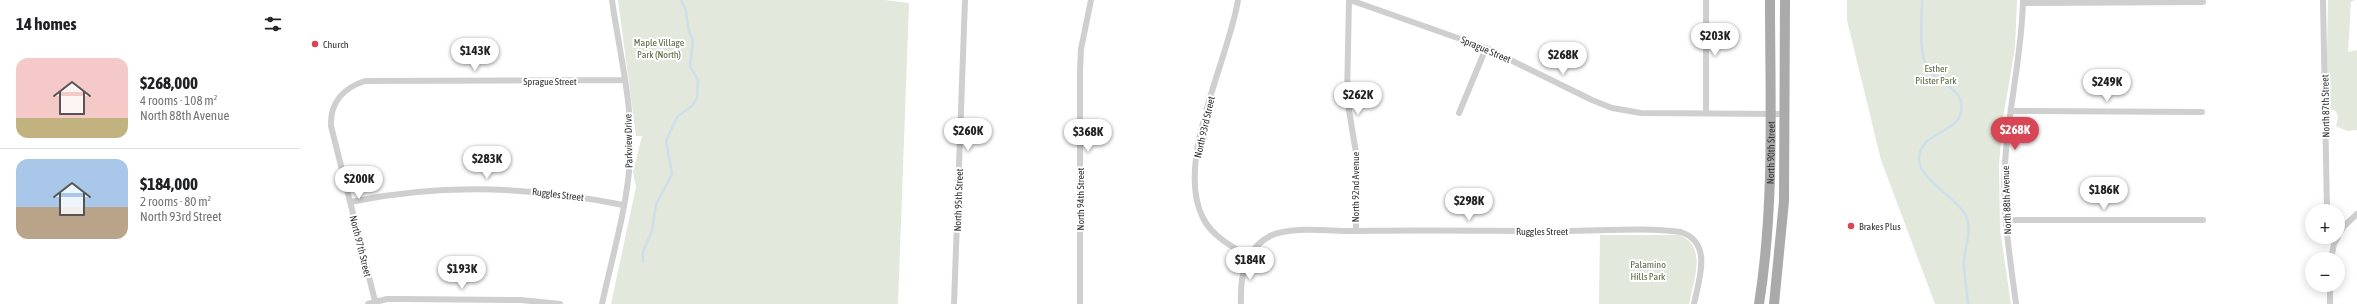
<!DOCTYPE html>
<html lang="en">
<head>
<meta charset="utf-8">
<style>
  :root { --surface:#fff; --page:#f6f6f6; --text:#202124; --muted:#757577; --line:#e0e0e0; --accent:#d84555 }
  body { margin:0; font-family:"Asap Condensed",sans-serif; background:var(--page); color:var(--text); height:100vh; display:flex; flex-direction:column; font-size:15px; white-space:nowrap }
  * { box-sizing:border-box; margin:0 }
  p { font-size:13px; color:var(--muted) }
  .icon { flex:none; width:22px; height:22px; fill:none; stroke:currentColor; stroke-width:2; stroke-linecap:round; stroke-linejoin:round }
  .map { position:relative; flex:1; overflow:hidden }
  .panel { display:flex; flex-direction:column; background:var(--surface); width:300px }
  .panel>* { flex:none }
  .controls { position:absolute; left:2005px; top:204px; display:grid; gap:8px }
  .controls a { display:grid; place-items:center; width:40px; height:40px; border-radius:50%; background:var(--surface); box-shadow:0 2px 10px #0003; font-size:20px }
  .price { position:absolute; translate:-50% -34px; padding:0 9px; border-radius:14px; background:#fff; color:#222; font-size:13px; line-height:26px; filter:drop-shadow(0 1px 2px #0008) }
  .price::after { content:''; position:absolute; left:50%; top:24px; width:12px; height:9px; margin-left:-6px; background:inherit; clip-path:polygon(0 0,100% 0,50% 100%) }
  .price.on { background:var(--accent); color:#fff }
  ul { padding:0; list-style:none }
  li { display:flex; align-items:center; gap:12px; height:100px; padding:0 16px }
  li+li { border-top:1px solid var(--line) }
  li span { display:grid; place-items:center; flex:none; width:112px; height:80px; border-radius:12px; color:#555 }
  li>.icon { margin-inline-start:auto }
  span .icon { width:48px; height:48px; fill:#fffc; stroke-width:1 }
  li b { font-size:17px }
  h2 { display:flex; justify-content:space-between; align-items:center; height:48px; padding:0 16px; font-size:17px }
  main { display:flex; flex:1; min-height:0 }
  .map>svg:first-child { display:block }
  .green { fill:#e2e8dc }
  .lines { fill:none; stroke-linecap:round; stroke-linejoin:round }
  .stream { stroke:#cddfe9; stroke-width:2.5 }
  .minor { stroke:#cfcfcf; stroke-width:6 }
  .primary { stroke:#aaa; stroke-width:10 }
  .poi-dot { fill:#d84555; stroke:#fff; stroke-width:1.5 }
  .labels { text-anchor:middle; stroke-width:4; stroke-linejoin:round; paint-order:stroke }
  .park-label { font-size:10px; fill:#566b42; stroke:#fff }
  .poi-label { font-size:10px; fill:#323232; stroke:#fff; text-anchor:start }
  .street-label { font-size:10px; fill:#323232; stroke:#fff }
</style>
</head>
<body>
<main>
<section class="panel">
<h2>14 homes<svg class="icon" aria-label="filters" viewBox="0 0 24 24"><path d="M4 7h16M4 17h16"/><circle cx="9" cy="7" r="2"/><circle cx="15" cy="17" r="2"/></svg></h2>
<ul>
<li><span style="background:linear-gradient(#f6c9c9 75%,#c2b280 0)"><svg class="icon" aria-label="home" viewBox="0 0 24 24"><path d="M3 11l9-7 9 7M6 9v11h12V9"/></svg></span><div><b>$268,000</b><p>4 rooms · 108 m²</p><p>North 88th Avenue</p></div></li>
<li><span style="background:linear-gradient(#a9c7e8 60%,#b9a48a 0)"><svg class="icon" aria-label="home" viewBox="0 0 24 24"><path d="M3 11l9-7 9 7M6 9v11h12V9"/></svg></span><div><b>$184,000</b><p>2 rooms · 80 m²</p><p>North 93rd Street</p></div></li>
</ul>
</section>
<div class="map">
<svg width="2057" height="304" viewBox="0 0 2057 304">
  <rect width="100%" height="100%" fill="#fff"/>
  <path class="green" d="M 318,0 L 585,0 L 609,3 L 598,304 L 311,304 L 336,187 L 333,172 L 342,136 L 336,136 Z
    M 1547,0 L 1717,0 L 1715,48 L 1703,118 L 1699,165 L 1700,230 L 1711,304 L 1635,304 L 1581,160 L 1547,20 Z
    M 2028,0 L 2055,0 L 2051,2 L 2048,52 L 2057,50 L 2057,130 L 2047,131 L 2036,126 L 2038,117 L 2036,111 L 2029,109 L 2026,103 Z
    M 1300,235 L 1380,235 C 1408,247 1393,282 1389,304 L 1299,304 Z"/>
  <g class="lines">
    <path class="stream" d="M 1622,0 C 1622,18 1618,54 1628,69 C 1637,81 1659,88 1661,103 C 1667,134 1619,129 1619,159 C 1619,179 1654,196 1665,214 C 1673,227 1665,247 1664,261 C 1664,276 1667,290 1668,304
      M 343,262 L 343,251 L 352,231 L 356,204 L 372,174 L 366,141 L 377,117 L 393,105 L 397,98 L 398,80 L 390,66 L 393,42 L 388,28 L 386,11 L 381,0"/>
    <path class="minor" d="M 938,0 C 929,59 874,162 903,218 C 912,236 932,247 949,256
      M 1049,0 L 1047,98 L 1056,153 L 1056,231
      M 1050,0 L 1186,48 L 1292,100 L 1312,108 L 1341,113 L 1485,114
      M 1406,0 L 1406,113
      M 2023,0 L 2027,211
      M 1723,3 L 1903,2
      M 1711,111 L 1902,112
      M 1159,113 L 1186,48
      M 50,202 C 142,183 231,186 323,205
      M 1705,220 L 1903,220
      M 2038,236 L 2044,226 L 2057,214
      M 2031,259 L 2034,244 L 2038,237
      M 75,301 L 31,126 C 30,103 43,88 65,81 L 323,80
      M 68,304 L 87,299 L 101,299 L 221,300 L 260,304
      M 302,304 C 312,257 327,208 330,160 C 334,109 319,51 312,0
      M 654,304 L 665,0
      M 780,304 L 780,71 L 781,49 L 791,0
      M 941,304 C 940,277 944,250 970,236 C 990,226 1028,231 1051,231 C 1122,230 1192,231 1263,231 C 1301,231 1344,227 1381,232 C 1413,243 1399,279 1394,304
      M 1716,304 C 1710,258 1702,211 1705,164 C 1708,109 1722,56 1723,0
      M 2030,304 L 2030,285"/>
    <g class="primary">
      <path id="s1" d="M 1459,304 C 1475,204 1470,101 1470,0"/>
      <path d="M 1474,304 L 1484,201 L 1485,0"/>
    </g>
  </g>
  <g class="poi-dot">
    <circle cx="15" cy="44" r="4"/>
    <circle cx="1551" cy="226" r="4"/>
  </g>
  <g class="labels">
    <g class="park-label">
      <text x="359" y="46">Maple Village<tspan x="359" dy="12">Park (North)</tspan></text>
      <text x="1636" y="72">Esther<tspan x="1636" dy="12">Pilster Park</tspan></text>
      <text x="1348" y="268">Palamino<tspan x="1348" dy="12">Hills Park</tspan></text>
    </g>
    <g class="poi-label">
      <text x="23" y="48">Church</text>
      <text x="1559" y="230">Brakes Plus</text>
    </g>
    <g class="street-label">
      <text transform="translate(1186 49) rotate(23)" y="4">Sprague Street</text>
      <text x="250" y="85">Sprague Street</text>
      <text transform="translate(2025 106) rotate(-91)" y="4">North 87th Street</text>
      <text transform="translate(904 127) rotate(-77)" y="4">North 93rd Street</text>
      <text transform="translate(328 141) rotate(-91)" y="4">Parkview Drive</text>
      <text dy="4" stroke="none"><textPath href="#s1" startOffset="152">North 90th Street</textPath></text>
      <text transform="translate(1055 187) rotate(-90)" y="4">North 92nd Avenue</text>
      <text transform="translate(258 194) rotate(7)" y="4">Ruggles Street</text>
      <text transform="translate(780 199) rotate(-90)" y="4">North 94th Street</text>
      <text transform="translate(658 200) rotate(-88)" y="4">North 95th Street</text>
      <text transform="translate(1706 200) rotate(-92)" y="4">North 88th Avenue</text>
      <text x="1242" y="235">Ruggles Street</text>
      <text transform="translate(61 246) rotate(76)" y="4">North 97th Street</text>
    </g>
  </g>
</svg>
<div class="controls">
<a>+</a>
<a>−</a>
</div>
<b class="price" style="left:1415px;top:57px">$203K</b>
<b class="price" style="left:175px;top:72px">$143K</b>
<b class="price" style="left:1263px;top:76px">$268K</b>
<b class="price" style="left:1807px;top:103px">$249K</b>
<b class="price" style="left:1058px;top:116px">$262K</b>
<b class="price on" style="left:1715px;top:151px">$268K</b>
<b class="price" style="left:668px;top:152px">$260K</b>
<b class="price" style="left:788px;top:153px">$368K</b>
<b class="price" style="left:187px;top:180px">$283K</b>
<b class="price" style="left:59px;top:200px">$200K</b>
<b class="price" style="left:1804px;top:211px">$186K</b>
<b class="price" style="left:1169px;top:222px">$298K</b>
<b class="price" style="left:950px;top:281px">$184K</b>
<b class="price" style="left:162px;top:290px">$193K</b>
</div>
</main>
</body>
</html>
